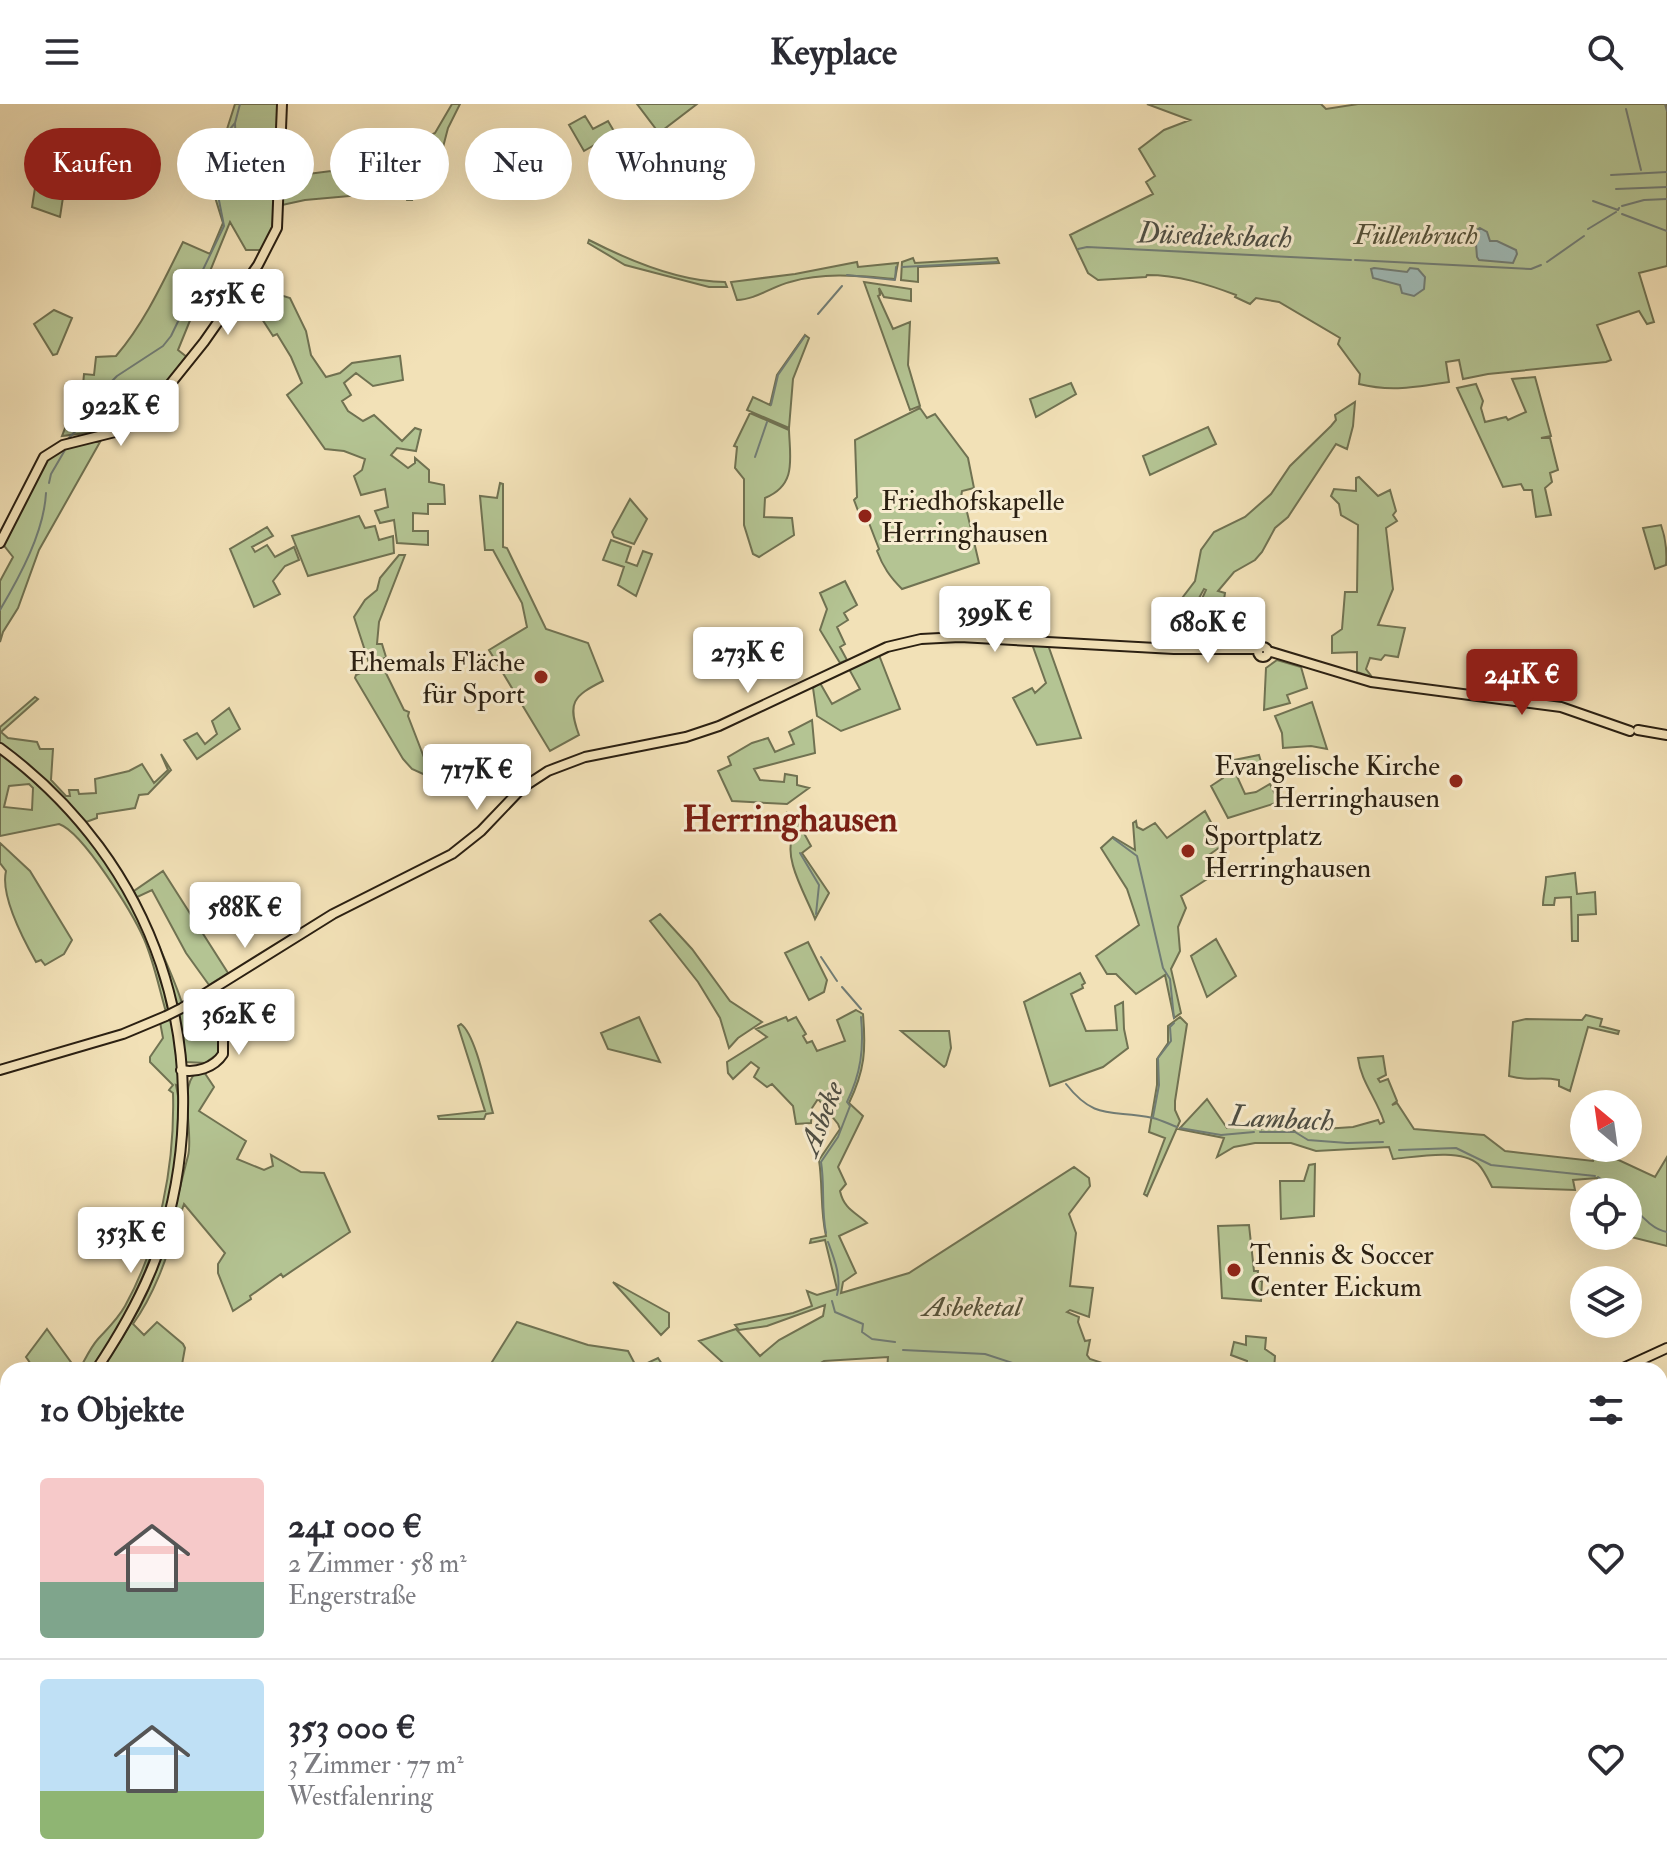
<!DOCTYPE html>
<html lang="de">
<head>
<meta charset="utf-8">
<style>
  :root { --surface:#fff; --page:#f2f2f3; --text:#2b2b33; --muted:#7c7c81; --line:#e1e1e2; --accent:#8f2418 }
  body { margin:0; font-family:"IM FELL Double Pica",serif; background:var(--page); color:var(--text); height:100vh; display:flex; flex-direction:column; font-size:30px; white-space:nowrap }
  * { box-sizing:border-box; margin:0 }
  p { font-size:26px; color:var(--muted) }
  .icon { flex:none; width:44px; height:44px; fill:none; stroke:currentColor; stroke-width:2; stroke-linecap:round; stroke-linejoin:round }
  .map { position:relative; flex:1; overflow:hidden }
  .panel { position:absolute; left:0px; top:1258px; width:1668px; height:512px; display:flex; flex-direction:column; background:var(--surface); border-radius:24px 24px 0 0; box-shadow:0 8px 32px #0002 }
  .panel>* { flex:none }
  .top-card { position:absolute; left:24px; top:24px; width:800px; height:72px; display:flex; gap:16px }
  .needle { width:52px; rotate:331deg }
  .controls { position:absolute; left:1570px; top:986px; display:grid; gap:16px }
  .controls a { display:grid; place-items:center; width:72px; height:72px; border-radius:50%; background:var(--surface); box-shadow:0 8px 32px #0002; font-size:40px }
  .price { position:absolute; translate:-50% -68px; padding:0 18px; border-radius:8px; background:#fff; color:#222; font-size:26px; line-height:52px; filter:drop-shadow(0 2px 4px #0008) }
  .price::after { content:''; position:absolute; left:50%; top:48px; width:24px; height:18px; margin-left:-12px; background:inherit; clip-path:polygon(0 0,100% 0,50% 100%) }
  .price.current { background:var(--accent); color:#fff }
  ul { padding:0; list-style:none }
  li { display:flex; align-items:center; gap:24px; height:200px; padding:0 40px }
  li+li { border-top:2px solid var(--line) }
  li span { display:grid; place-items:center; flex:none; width:224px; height:160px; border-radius:8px; color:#555 }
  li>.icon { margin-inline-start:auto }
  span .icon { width:96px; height:96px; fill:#fffc; stroke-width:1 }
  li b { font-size:34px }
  h2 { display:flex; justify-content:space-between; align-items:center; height:96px; padding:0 40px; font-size:34px }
  .pill { padding:0 28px; border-radius:36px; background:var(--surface); box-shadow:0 8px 32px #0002; font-size:28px; line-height:72px }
  .pill.current { background:var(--accent); color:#fff }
  header { display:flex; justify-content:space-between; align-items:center; height:104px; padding:0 40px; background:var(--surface); font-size:36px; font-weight:800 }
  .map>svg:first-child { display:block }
  .green { fill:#b4c493; stroke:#707252; stroke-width:2; fill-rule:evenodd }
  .water { fill:#9fbbb8; stroke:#717d76; stroke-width:2 }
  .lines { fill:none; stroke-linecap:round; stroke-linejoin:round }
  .stream { stroke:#717d76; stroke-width:2 }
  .major-casing { stroke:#2b2012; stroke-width:12 }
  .major { stroke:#f2e1b7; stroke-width:8 }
  .major-bridge-casing { stroke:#2b2012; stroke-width:12; stroke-linecap:butt }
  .major-bridge { stroke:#f2e1b7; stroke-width:8 }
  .poi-dot { fill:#8f2418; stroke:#f7ecd0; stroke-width:3 }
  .labels { text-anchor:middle; stroke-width:6; stroke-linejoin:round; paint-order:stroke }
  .park-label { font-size:28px; font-style:italic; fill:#545139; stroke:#f7ecd0 }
  .poi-label { font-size:28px; fill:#2b2012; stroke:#f7ecd0; text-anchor:start }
  .water-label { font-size:30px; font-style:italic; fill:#4e4e44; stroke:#f7ecd0 }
  .district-label { font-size:36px; font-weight:bold; fill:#7a1f14; stroke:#f7ecd0 }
</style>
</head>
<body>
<header><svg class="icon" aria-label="menu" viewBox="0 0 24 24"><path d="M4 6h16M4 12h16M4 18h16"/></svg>Keyplace<svg class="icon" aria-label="search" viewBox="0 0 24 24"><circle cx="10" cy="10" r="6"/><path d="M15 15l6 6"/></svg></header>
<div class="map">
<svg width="1667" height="1770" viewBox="0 0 1667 1770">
  <rect width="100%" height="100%" fill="#f2e1b7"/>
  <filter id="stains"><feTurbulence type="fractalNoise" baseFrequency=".0025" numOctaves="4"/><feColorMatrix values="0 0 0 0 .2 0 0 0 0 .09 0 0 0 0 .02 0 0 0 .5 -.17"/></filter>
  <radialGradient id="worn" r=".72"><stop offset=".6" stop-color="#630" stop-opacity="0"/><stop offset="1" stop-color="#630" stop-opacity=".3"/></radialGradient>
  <path class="green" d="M 235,0 L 280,0 L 277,79 L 274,84 L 208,85 Z
    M 452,0 L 460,0 L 448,24 L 442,47 L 433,57 L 408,66 L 412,96 L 407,96 L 405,87 L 305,96 L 282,101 L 282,76 L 285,73 L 331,67 L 337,71 L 396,58 L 395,49 L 435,29 Z
    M 637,0 L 697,0 L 659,29 Z
    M 1147,0 L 1321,0 L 1326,5 L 1358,0 L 1667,0 L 1667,162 L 1639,169 L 1654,218 L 1647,220 L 1639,207 L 1597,221 L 1611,256 L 1606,258 L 1488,270 L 1463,275 L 1459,256 L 1446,258 L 1449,278 C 1418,283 1390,288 1359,280 L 1360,270 L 1338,240 L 1340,234 L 1279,198 L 1256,194 L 1250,200 L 1235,193 L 1236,191 C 1207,180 1178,171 1147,171 L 1146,173 L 1098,176 L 1088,169 L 1070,131 L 1153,90 L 1146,78 L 1155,72 L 1139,45 L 1164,26 L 1190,16 Z
    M 585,12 L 593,25 L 608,17 L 615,29 L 584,47 L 569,21 Z
    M 37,71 L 66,74 L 60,113 L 32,103 Z
    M 271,87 L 275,89 L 275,119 L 266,146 L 246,146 L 230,118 L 178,246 L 188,254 L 149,302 L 138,294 L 127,307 L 122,324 L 95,331 L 95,328 L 62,332 L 71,309 L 92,307 L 102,289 L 83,281 L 84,270 L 94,271 L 96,253 L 116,252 C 145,218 163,178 183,138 L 210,150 L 223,119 L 214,90 Z
    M 589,136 C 628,156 681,178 725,178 L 727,183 L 709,183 L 625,161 L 588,139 Z
    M 913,154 L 915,159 L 997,154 L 999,159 L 918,163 L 918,178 L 901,176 L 902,158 Z
    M 857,158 L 858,163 L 898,159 L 895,175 C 860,172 825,168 790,178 C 773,182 755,196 737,196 L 731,178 L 795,170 Z
    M 258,173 L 264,191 L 277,190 L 290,194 L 306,227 L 311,251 L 326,273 L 340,269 L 352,259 L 400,252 L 403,276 L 373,282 L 356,269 L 344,279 L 351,291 L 342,297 L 348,307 L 363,317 L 374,311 L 402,337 L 415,324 L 421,326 L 416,347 L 397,344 L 391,351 L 408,364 L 415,359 L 415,354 L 429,366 L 429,378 L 444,381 L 445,400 L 428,400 L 428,410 L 413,409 L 413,427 L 428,427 L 428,441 L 397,439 L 394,416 L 380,419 L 375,407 L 388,403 L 385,385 L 361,391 L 354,372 L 362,366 L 365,355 L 344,347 L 325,345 L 287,291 L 302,279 L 291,253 L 277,230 L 273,232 L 253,201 L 241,203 L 232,209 L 230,207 Z
    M 864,178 L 911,185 L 911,197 L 884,193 L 879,184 L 880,191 L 878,192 L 893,225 L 910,218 L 908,261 L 920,302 L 910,306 Z
    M 54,206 L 72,214 L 57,250 L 53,251 L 34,220 Z
    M 805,231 L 809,234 L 793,275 L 789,324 L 747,306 L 753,293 L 770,301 L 777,271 Z
    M 1535,273 L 1551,332 L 1541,334 L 1550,334 L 1558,366 L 1550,369 L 1552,378 L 1545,384 L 1551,411 L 1536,413 L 1532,386 L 1524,386 L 1521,380 L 1503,383 L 1457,284 L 1476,280 L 1483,297 L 1481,304 L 1485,318 L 1506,313 L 1508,316 L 1526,308 L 1512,275 Z
    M 1071,279 L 1076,290 L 1036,313 L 1030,295 Z
    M 1355,298 L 1353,322 L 1347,345 L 1336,340 L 1288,413 L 1275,424 L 1262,448 L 1255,456 L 1234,468 L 1218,487 L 1225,489 L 1220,522 L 1209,521 L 1209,528 L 1195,528 L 1195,510 L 1206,486 L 1204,485 L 1194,503 L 1192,527 L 1174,532 L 1173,506 L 1195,477 L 1201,446 L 1214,428 L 1245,413 L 1271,390 L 1290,362 L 1331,322 L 1336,316 L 1335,311 Z
    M 920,304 L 927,314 L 935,310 L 968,354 L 974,384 L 962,387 L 959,406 L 967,408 L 979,459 L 902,485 C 890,473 883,463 877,447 L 879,445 L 869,419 L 863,420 L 854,396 L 857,393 L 855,336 Z
    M 750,309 L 789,326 C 790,355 797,381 765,394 L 764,413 L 792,414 L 794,431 L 759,453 L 753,450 L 744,421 L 744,375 L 735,364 L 737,343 L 734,342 Z
    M 1208,323 L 1216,340 L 1150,371 L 1143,352 Z
    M 91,338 L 100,338 L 39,446 L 18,504 L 3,528 L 0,538 L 0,477 L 13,453 L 2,439 L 37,366 L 53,348 Z
    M 1359,373 L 1378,392 L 1390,386 L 1396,407 L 1393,411 L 1397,417 L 1386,424 L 1393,485 L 1378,521 L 1405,524 L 1398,553 L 1385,551 L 1381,556 L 1370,554 L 1366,565 L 1372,573 L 1357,568 L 1357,548 L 1332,549 L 1332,532 L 1342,525 L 1345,488 L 1357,488 L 1358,421 L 1341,411 L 1339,400 L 1331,392 L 1334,385 L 1356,387 L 1356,374 Z
    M 500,379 L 503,380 L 503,443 L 507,444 L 546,525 L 588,539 L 603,577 C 573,592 567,599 579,631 L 550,647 L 489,546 L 527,523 L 522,499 L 493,446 L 485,446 L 480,392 L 497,394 Z
    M 630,395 L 647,415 L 634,440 L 614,433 L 612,428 Z
    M 359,412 L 365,424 L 375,422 L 379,436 L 393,432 L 394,449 L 308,472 L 292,432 Z
    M 1661,421 C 1666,435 1667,449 1666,461 L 1655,465 L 1643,424 Z
    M 267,423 L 273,432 L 252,443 L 255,448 L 267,441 L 275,453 L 294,443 L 299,456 L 285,462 L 273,477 L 280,490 L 254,503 L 230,445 Z
    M 611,436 L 631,443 L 626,458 L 637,462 L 643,447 L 652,450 L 636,492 L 618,481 L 624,463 L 603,456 Z
    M 399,451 L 405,451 L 379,518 L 377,540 L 382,540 L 386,553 L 370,562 L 354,513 L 365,496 L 377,486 L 380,474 Z
    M 845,477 L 857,501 L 844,509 L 848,516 L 837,523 L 845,540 L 840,543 L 847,556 L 840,559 L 820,526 L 827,505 L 820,489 Z
    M 1032,540 L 1048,541 L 1081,634 L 1037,641 L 1013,594 L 1032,584 L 1035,589 L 1046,579 Z
    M 879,551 L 900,605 L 841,627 L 817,612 L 813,584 L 820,579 L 832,600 L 860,585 L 849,565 Z
    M 1277,556 L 1301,563 L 1307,584 L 1287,591 L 1290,599 L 1264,606 L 1266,564 Z
    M 381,559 L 404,606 L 409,608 L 408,612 L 432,674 L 412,665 L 403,655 L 355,574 L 356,571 Z
    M 35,593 L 38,595 L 1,628 L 8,634 L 37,638 L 40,645 L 53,645 L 51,676 L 66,692 L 70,692 L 69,686 L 78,686 L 79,690 L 96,689 L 95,675 L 129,667 L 142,660 L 154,679 L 168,666 L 161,650 L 171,666 L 148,690 L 139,691 L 135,704 L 97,710 L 97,714 L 86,718 L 35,667 L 0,640 L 0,623 Z
    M 1312,598 L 1327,645 L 1311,642 L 1283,644 L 1282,629 L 1275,612 Z
    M 229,604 L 240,625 L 197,655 L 184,636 L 197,629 L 205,640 L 217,630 L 212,617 Z
    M 812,616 L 815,649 L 754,665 L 760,676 L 784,678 L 785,670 L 797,672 L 797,681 L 809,684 L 787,700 L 732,697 L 718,667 L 731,661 L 728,653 L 752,639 L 768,634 L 775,648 L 794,640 L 789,628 Z
    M 0,647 L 70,710 L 101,751 L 131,796 L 146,826 L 171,906 L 166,908 C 159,884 154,858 144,835 C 133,810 83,728 59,720 L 0,732 ZM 29,680 L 33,684 L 32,706 L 4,703 L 9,682 Z
    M 1259,651 L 1262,661 L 1252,665 L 1245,662 L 1235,668 L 1245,690 L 1256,688 L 1270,680 L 1279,698 L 1228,714 L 1211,682 L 1223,674 L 1219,659 Z
    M 1205,707 L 1223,741 L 1206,753 L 1215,770 L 1181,792 L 1186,804 L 1178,823 L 1180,847 L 1171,865 L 1181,909 L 1174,914 L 1165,871 L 1136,890 L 1116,870 L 1107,870 L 1096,852 L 1139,821 L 1127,785 L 1101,744 L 1113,733 L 1135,746 L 1133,719 L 1136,717 L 1137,723 L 1143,726 L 1155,719 L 1167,734 Z
    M 787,709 L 799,720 L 811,742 L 802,749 L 829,789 L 815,815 C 807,793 781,752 794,731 L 780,723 Z
    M 0,739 L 30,767 L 72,836 L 64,850 L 45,861 L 41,856 L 36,858 C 23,835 0,792 6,767 L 0,759 Z
    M 163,767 L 228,869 L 209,881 L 186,849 L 152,786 L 137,793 C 152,829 170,862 182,899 L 175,904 L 134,787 Z
    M 1575,769 L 1577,790 L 1595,788 L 1596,810 L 1578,811 L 1578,837 L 1572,837 L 1571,793 L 1555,794 L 1554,801 L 1543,801 C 1543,791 1546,783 1546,773 Z
    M 660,810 L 692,845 L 730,897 L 762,918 L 738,934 L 729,944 L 720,914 L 698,878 L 650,817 Z
    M 1216,835 L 1236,872 L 1207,893 L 1191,852 Z
    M 808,838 L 827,876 L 824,888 L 809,896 L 785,849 Z
    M 1080,869 L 1085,879 L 1082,881 L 1083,884 L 1071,890 L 1086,927 L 1117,926 L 1115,902 L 1123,898 L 1124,925 L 1128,944 L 1103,963 L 1050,982 L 1024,898 Z
    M 194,903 C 213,905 223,933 219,949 L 205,959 L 185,958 L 177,910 Z
    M 856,906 L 863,910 C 866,946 865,966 849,999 L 863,1012 L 838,1063 L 846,1080 L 840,1087 C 844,1105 855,1108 867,1119 L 839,1132 L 856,1169 L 843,1178 L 841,1189 L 909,1169 L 1074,1063 L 1089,1074 L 1090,1082 L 1069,1110 L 1076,1129 L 1070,1182 L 1093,1184 L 1089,1213 L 1070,1206 L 1067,1208 L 1079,1213 L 1078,1218 L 1085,1237 L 1090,1236 L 1087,1251 L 1090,1255 L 1123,1266 L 887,1266 L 888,1253 L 824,1257 L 809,1266 L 731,1266 L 699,1237 L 736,1225 L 760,1252 L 779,1236 L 823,1212 L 825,1201 L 767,1222 L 739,1226 L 735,1221 L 793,1209 L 812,1202 L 807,1187 L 817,1191 L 837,1185 L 825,1136 L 810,1139 L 811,1135 L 826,1132 C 820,1106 823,1082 819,1056 L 840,1025 L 838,1020 L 818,995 L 812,1004 L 811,1019 L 796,1020 L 793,1002 L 772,980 L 767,983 L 754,973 L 759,964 L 751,958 L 733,975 L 728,969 L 727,958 L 767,933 L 756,925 L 786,913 L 788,917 L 796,913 L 806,930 L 803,932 L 807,939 L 812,937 L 817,947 L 845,937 L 837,916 Z
    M 1586,911 L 1602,915 L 1600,922 L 1619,927 L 1618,930 L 1588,923 L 1570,987 L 1559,982 L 1559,976 C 1538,972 1530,978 1509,972 L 1513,918 L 1526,915 L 1582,916 Z
    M 172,912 L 180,983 L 176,981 C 195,1069 140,1194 92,1266 L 79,1266 C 85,1256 90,1244 98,1235 C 108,1224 117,1216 125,1202 C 160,1139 175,1061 173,989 L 169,986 L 173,981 L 150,958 L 150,953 L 163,934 L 160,918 Z
    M 639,913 L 660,958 L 608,945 L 601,929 Z
    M 1180,913 L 1187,920 L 1175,997 L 1175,1006 L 1180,1017 L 1147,1092 L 1144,1090 L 1165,1034 L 1149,1028 L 1157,981 L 1157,955 L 1168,939 L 1168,922 Z
    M 461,920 C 476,931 487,989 493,1009 L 486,1010 L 484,1015 L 439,1015 L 438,1012 L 485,1007 L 458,922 Z
    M 901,927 L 949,927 L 951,944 L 946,961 L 944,963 Z
    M 1383,952 L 1386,971 L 1378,975 L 1380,978 L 1388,975 L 1397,997 L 1392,1001 L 1397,999 L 1414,1025 L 1484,1031 L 1505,1047 L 1593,1057 L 1595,1045 L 1655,1073 L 1667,1053 L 1667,1142 L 1627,1132 L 1628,1088 L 1601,1088 L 1597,1074 L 1573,1076 L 1575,1086 L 1492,1083 C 1488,1075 1484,1066 1478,1060 C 1461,1044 1415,1053 1393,1055 L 1389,1043 L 1316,1047 L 1291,1039 L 1255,1039 L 1234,1043 L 1217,1053 L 1224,1034 L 1179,1025 L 1207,995 L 1227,1024 L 1258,1020 L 1261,1024 L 1261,1018 L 1286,1017 L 1294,1027 L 1353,1023 L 1378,1016 L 1380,1020 L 1384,1018 C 1377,995 1361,978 1358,954 Z
    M 204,968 L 214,983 L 199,1007 L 246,1037 L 237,1055 L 264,1066 L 273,1062 L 271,1051 L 301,1068 L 324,1069 L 350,1128 L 283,1173 L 281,1170 L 250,1192 L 251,1195 L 233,1207 L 218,1169 L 218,1160 L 225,1149 L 184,1100 C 170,1141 159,1184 133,1220 L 144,1231 L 157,1218 L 183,1240 L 185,1244 L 181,1266 L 101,1266 C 122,1235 145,1200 157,1164 C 171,1127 178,1089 188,1052 C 194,1030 178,983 196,969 Z
    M 1315,1060 L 1314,1112 L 1281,1115 L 1280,1077 L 1304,1077 L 1309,1061 Z
    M 1249,1121 L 1254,1167 L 1258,1167 L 1257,1177 L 1262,1177 L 1261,1197 L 1222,1194 L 1218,1122 Z
    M 613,1178 L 669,1209 L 669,1223 L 661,1231 Z
    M 517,1218 L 588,1241 L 628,1247 L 637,1264 L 658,1254 L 662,1260 L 658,1266 L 487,1266 Z
    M 47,1225 L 76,1265 L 77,1266 L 35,1266 L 26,1253 Z
    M 1246,1232 L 1266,1234 L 1265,1245 L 1275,1252 L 1274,1266 L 1246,1266 L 1247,1257 L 1231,1251 L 1234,1238 L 1246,1241 Z
    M 1667,1375 L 1667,1537 L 1660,1531 L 1660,1378 Z
    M 6,1524 L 8,1615 L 0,1617 L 0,1525 Z"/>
  <path class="water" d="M 1480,124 L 1487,128 L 1490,137 L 1497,137 L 1516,146 L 1517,150 L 1513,159 L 1479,156 L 1477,153 L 1475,127 Z
    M 1374,164 L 1407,168 L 1410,164 L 1418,165 L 1425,173 L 1424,185 L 1414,192 L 1402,189 L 1400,181 L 1373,174 L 1371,165 Z"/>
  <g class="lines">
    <path class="stream" d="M 1665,0 L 1667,7
      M 1626,5 L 1641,66
      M 220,58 L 230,25 L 235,19
      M 1611,71 L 1667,68
      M 1616,85 L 1667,83
      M 1593,97 L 1618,106 L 1619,104
      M 1622,102 L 1644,96 L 1667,95
      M 1622,110 L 1667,127
      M 1588,125 L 1616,108
      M 1078,145 L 1087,143 L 1351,156
      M 1355,156 L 1531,165 L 1541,161
      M 1547,158 L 1584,132
      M 902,163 L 997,158
      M 847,171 L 895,176 L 896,163
      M 818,210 L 842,182
      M 771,301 L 778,271 L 805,232
      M 67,336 L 92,310 L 108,281 L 117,272 L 163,242 L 171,232 L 224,122 L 215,76 L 220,59 L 233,49 L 236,42 L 235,19 L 240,0
      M 755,353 L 767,318
      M 49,379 L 51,370 L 65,346
      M 0,506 C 20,472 44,428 46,389
      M 1114,735 L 1137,752 L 1163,864 L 1170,875 L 1174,914
      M 800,749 L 819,781 L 816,810
      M 456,751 L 471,740
      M 435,763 L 448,757
      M 821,853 L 837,877
      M 842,883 L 861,905
      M 1066,980 C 1096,1018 1112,1005 1153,1014 C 1161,1016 1169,1020 1177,1023
      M 1153,1013 L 1159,981 L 1158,954 L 1171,937 L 1170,923 L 1174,919
      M 1180,1024 L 1221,1031 L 1254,1028
      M 1260,1028 L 1295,1028 L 1308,1036 L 1347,1039 L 1383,1038
      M 1399,1046 L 1456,1044 L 1491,1061 L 1595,1072
      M 1598,1073 L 1619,1088
      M 1628,1095 L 1636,1105
      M 1636,1105 C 1643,1115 1655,1126 1667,1128
      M 826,1129 C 821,1105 825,1082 821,1058 L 838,1033 L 850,1002 L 847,998 C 861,969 864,945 861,913
      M 828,1138 C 834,1154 842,1174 837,1191
      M 832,1197 L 835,1208 L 863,1220 L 862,1228 L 872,1235 L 895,1238
      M 903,1246 L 985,1250 L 1034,1266
      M 1660,1379 L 1667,1376
      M 0,1585 L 8,1583
      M 0,1661 L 8,1677
      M 260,1770 L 264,1762
      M 1186,1770 L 1190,1762
      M 1413,1770 L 1427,1762
      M 1471,1770 L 1472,1762"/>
    <g class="major-casing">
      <path id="major" d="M 0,439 L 44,353 L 63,341 L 123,326 L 147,309 L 204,238 L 258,161 L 277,124 L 282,0
        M1258 548a5 5 0 1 1 10 0a5 5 0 1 1-10 0Z
        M 1268,547 L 1371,578 L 1561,603 L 1630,627
        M 1638,626 L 1667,631
        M 0,644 C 156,759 218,944 164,1130 C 150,1179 124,1224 96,1266
        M 182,904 L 333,810 L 452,750 L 481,727 L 522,684 L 548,667 L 585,653 L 686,633 L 719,622 L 887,543 L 921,535 L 960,533 L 1174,545 L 1259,545
        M 0,966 L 123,930 L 166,912
        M 181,966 C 196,969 214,964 223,950 L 223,931 L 202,892
        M 1619,1266 L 1667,1244
        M 0,1397 L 8,1386
        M 1316,1770 L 1318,1762"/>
    </g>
    <use href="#major" class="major"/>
    <g class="major-bridge-casing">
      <path id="major-bridge" d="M 166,912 L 182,904"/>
    </g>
    <use href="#major-bridge" class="major-bridge"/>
  </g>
  <g class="poi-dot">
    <circle cx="865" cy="412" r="8"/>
    <circle cx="541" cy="573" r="8"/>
    <circle cx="1456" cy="677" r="8"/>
    <circle cx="1188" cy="747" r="8"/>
    <circle cx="1234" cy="1166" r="8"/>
  </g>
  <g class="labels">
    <g class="park-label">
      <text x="1416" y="140">Füllenbruch</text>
      <text x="972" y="1212">Asbeketal</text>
    </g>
    <g class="poi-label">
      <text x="881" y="406">Friedhofskapelle<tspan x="881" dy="32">Herringhausen</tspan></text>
      <text x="525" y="567" text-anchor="end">Ehemals Fläche<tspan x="525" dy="32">für Sport</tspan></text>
      <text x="1440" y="671" text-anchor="end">Evangelische Kirche<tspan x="1440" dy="32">Herringhausen</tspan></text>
      <text x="1204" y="741">Sportplatz<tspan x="1204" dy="32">Herringhausen</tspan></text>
      <text x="1250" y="1160">Tennis &amp; Soccer<tspan x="1250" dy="32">Center Eickum</tspan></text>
    </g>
    <g class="water-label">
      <text transform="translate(1215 131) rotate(2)" y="10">Düsedieksbach</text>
      <text transform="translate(821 1014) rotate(-69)" y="10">Asbeke</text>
      <text transform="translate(1282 1014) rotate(3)" y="10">Lambach</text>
    </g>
    <g class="district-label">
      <text x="790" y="727">Herringhausen</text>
    </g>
  </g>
  <rect width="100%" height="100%" filter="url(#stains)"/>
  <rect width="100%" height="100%" fill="url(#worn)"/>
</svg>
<div class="controls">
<a><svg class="needle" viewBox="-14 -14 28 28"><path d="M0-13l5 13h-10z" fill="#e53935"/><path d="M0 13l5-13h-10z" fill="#7c7c81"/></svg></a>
<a><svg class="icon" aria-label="locate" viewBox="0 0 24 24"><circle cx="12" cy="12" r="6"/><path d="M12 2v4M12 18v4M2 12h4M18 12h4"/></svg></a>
<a><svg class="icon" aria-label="layers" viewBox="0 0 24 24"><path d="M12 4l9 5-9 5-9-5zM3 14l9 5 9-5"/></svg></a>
</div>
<b class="price" style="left:228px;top:233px">255K €</b>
<b class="price" style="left:121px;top:344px">922K €</b>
<b class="price" style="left:995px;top:550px">399K €</b>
<b class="price" style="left:1208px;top:561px">680K €</b>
<b class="price" style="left:748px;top:591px">273K €</b>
<b class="price current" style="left:1522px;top:613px">241K €</b>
<b class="price" style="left:477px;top:708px">717K €</b>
<b class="price" style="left:245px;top:846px">588K €</b>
<b class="price" style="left:239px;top:953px">362K €</b>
<b class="price" style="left:131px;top:1171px">353K €</b>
<div class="top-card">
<a class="pill current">Kaufen</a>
<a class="pill">Mieten</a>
<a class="pill">Filter</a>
<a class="pill">Neu</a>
<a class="pill">Wohnung</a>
</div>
<section class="panel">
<h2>10 Objekte<svg class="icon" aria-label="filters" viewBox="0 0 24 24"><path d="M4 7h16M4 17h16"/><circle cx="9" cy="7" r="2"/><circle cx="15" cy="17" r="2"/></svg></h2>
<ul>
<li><span style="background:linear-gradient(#f6c9c9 65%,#7fa58c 0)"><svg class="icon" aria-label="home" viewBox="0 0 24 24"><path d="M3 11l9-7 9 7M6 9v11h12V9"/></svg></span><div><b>241 000 €</b><p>2 Zimmer · 58 m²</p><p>Engerstraße</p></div><svg class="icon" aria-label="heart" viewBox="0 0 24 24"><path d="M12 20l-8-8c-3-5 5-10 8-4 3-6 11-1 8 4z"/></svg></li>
<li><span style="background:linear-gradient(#bfe0f5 70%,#8fb573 0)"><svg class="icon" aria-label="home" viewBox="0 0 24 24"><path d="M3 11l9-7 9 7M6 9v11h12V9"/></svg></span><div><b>353 000 €</b><p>3 Zimmer · 77 m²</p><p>Westfalenring</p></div><svg class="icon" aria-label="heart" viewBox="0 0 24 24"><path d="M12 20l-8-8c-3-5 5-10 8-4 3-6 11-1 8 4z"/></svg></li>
</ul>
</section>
</div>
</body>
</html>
